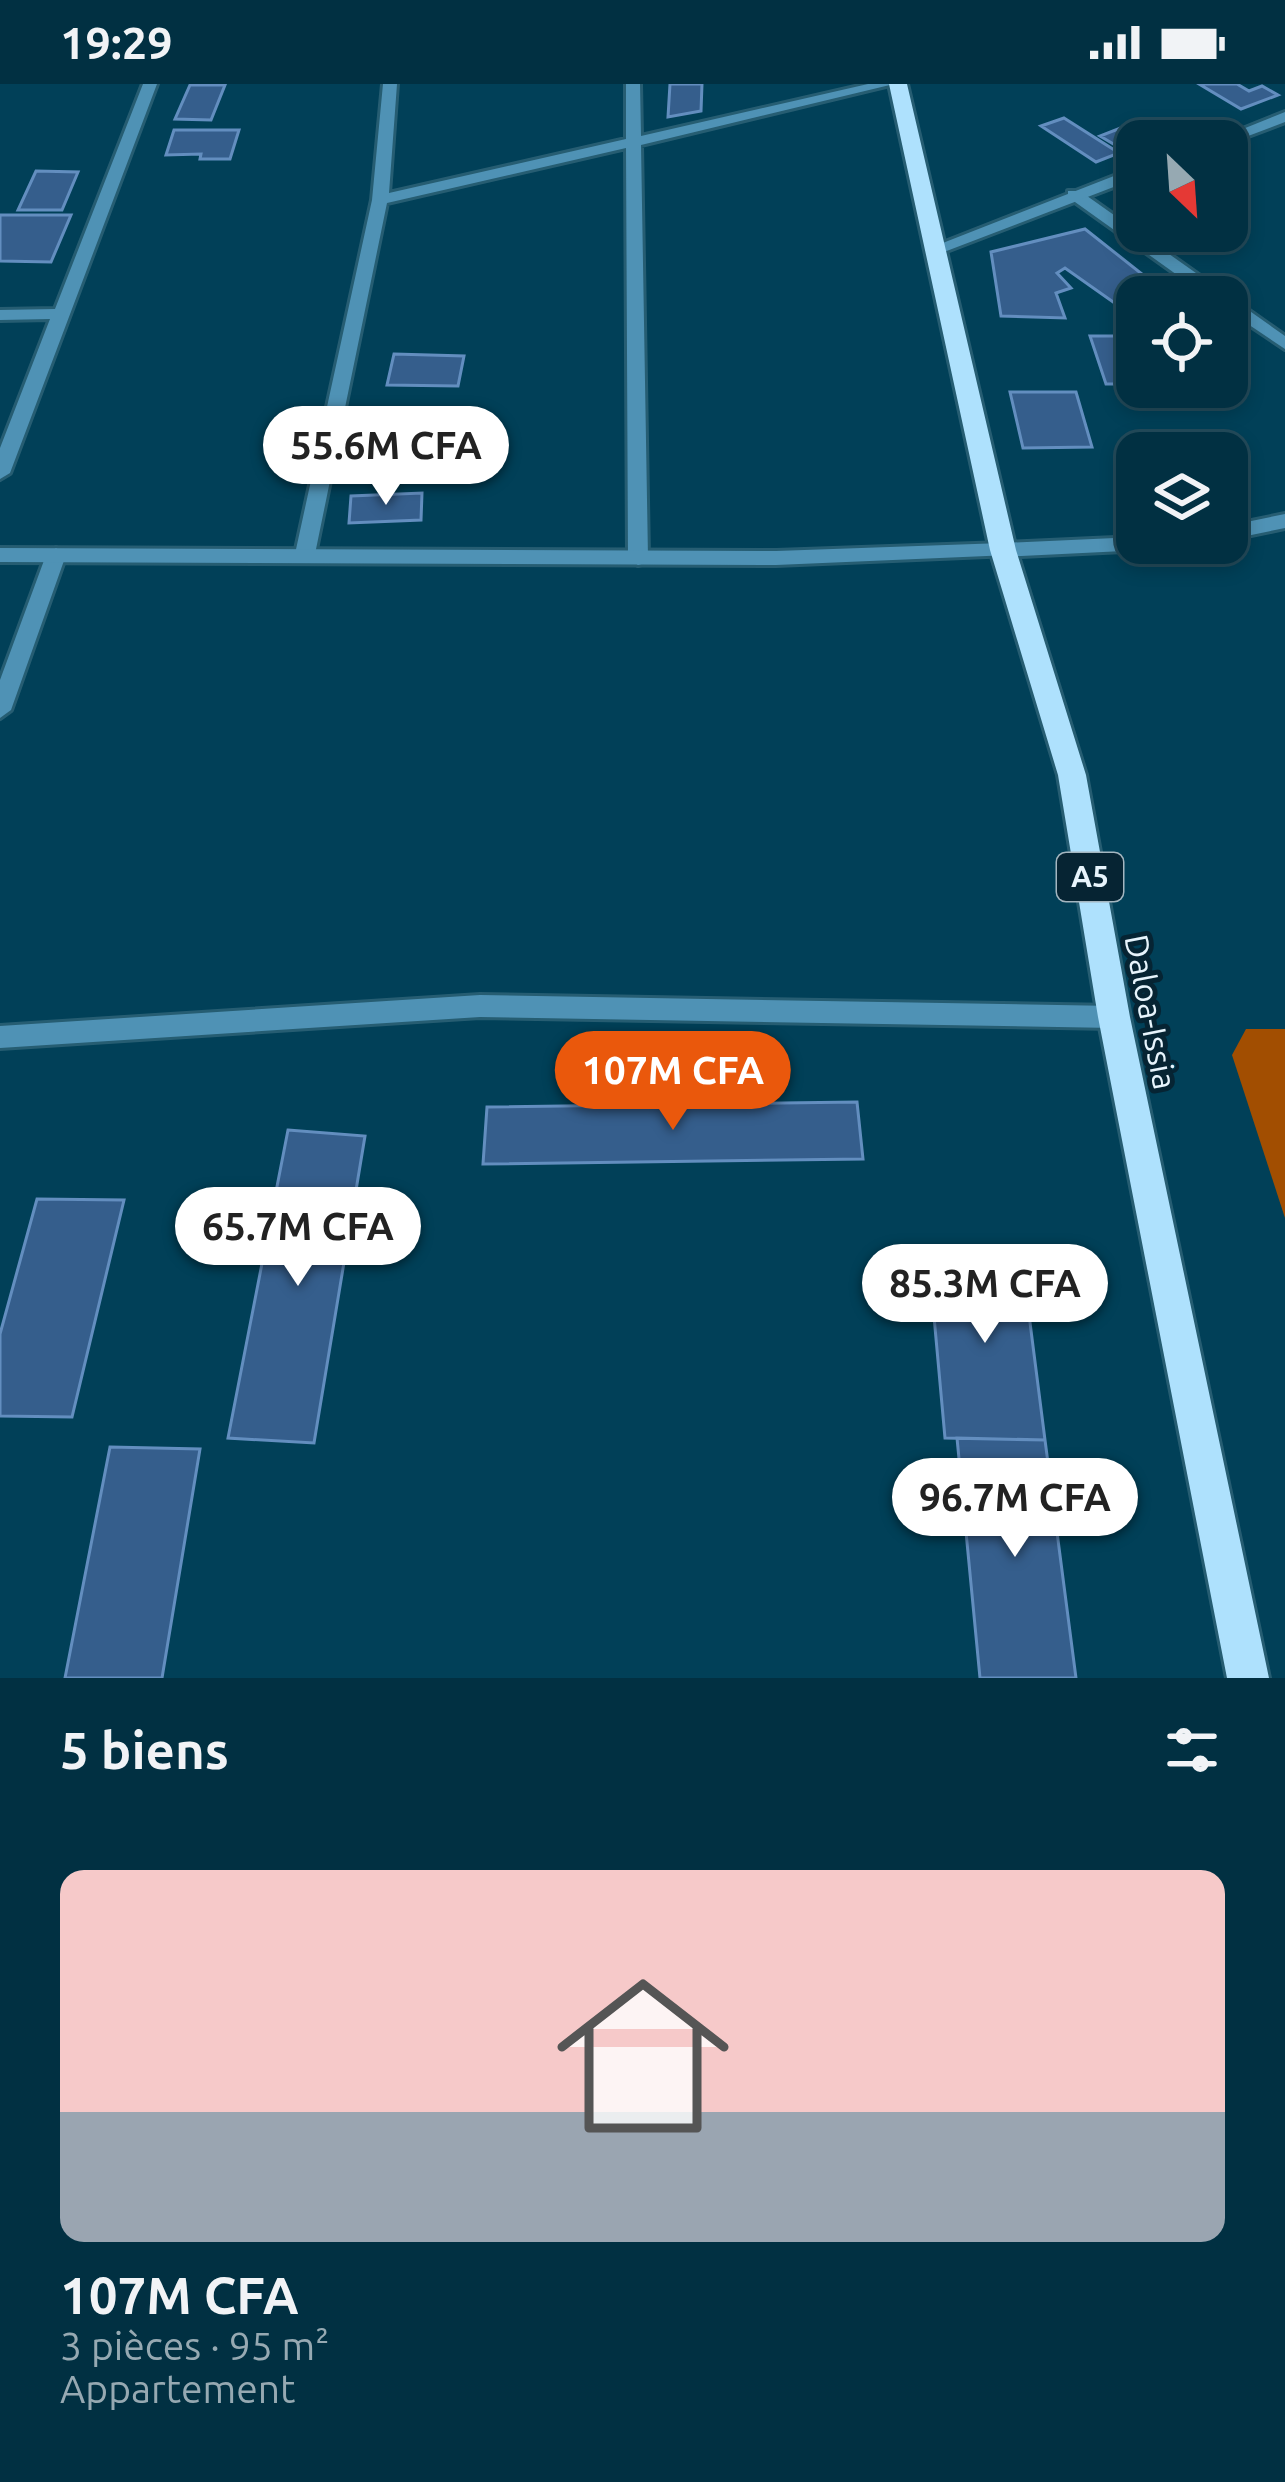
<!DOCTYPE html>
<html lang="fr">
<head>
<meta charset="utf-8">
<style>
  :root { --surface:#013042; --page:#0f3c4d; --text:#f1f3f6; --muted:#96a9b2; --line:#234b5b; --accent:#ea580c }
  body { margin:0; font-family:Ubuntu,sans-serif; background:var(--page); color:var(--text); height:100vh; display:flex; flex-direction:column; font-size:45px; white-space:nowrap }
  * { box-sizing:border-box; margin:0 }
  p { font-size:39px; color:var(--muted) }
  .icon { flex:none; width:66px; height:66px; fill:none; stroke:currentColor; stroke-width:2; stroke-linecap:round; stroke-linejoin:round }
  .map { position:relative; height:1594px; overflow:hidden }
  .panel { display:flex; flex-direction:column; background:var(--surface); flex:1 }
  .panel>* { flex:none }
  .needle { width:78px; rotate:155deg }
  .tools { position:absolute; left:1116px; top:36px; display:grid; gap:24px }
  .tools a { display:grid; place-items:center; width:132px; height:132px; border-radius:24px; background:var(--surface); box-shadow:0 6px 18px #0003,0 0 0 3px var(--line); font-size:60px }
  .price { position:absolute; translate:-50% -102px; padding:0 27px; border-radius:42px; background:#fff; color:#222; font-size:39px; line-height:78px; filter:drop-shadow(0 3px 6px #0008) }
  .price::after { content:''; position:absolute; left:50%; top:72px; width:36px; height:27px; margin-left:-18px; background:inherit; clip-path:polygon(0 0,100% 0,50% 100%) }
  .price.selected { background:var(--accent); color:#fff }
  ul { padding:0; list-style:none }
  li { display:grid; align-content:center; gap:24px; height:636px; padding:0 60px }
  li+li { border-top:3px solid var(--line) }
  li span { display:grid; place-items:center; height:372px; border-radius:24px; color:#555 }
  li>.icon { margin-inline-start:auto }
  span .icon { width:216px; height:216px; fill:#fffc; stroke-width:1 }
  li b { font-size:51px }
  h2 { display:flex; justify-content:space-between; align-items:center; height:144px; padding:0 60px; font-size:51px }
  .status { display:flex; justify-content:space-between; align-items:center; height:84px; padding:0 60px; background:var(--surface); direction:ltr }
  .status svg { height:33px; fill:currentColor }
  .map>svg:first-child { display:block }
  .forest { fill:#a24e01 }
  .building { fill:#355e8c; stroke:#638ebf; stroke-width:3 }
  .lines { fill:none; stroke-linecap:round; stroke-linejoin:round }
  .minor-casing { stroke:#265d72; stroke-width:6 }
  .tertiary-casing { stroke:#265d72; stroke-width:6 }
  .primary-casing { stroke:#265d72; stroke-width:6 }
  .minor { fill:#4f92b5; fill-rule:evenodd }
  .tertiary { fill:#4f92b5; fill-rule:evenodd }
  .primary { fill:#aee1fd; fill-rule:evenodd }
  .labels { text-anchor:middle; stroke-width:10; stroke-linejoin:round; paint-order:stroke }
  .shield { fill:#062433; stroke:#a4b6c0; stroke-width:3 }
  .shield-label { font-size:30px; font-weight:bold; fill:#e7f4fc }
  .street-label { font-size:33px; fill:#e7f4fc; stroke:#062433 }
</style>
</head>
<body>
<div class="status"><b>19:29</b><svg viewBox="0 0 49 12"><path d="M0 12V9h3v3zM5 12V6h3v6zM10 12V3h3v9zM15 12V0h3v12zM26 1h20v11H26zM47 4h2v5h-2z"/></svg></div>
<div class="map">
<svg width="1285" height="1594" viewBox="0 0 1285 1594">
  <rect width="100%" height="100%" fill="#014058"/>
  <path class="forest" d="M 1246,945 L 1285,945 L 1285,1134 L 1232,971 Z"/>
  <path class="building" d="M 670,0 L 702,0 L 701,27 L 668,33 Z
    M 1199,0 L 1237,0 L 1249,7 L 1262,2 L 1278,11 L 1241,25 Z
    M 190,1 L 225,1 L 211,36 L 175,35 Z
    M 1064,34 L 1119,69 L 1096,78 L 1041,42 Z
    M 1159,35 L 1180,47 L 1154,57 L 1137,57 L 1137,64 L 1127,68 L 1100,52 L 1141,36 Z
    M 174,46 L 239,46 L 230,75 L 200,75 L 201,70 L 166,71 Z
    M 36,87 L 78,88 L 62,126 L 18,126 Z
    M 0,131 L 71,131 L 51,178 L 0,177 Z
    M 1085,145 L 1171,213 L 1137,213 L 1137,230 L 1133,232 L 1065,184 L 1057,189 L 1071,204 L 1056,209 L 1065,234 L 1001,232 L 991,168 Z
    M 1090,252 L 1132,252 L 1137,268 L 1137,300 L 1106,300 Z
    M 394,270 L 464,272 L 458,302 L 387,301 Z
    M 1010,308 L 1076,308 L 1092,363 L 1023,364 Z
    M 1206,350 L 1226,369 L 1178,369 L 1170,361 Z
    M 422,409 L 421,436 L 349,439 L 351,412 Z
    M 857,1018 L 863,1075 L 483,1080 L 487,1023 Z
    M 288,1046 L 365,1052 L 314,1359 L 228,1354 Z
    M 37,1115 L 124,1116 L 72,1333 L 0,1332 L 0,1250 Z
    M 928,1166 L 1021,1168 L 1045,1356 L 945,1354 Z
    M 957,1354 L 1045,1356 L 1076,1594 L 980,1594 Z
    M 110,1363 L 200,1365 L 162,1594 L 65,1594 Z"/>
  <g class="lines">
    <g class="minor-casing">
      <path id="minor" d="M 143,0 L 157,0 L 10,389 L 0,395 L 0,364 L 50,235 L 0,236 L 0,226 L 55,225 Z
        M 383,0 L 397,0 L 389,109 L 626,55 L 626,0 L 640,0 L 641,52 L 868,0 L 894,0 L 641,61 L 648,474 L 645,479 L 638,481 L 628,474 L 626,64 L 387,119 L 315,470 L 305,477 L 295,470 L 372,116 Z
        M 1068,107 L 1080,107 L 1285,252 L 1285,265 L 1227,226 L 1227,213 L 1208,213 L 1068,113 Z
        M 1285,430 L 1285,444 L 1227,456 L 1227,442 Z
        M 1137,453 L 1137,459 L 1154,459 L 1144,466 L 1003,473 L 993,466 L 1003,459 Z
        M 56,464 L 66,471 L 11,626 L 0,634 L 0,596 L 46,471 Z
        M 480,911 L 1114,922 L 1123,925 L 1127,933 L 1123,941 L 1114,944 L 480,933 L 0,964 L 0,942 Z"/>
    </g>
    <g class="tertiary-casing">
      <path id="tertiary" d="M 1285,28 L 1285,38 L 1227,60 L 1227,57 L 1213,57 Z
        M 1137,83 L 1137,94 L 944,168 L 930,164 Z
        M 1003,459 L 1010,461 L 1010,471 L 776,481 L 0,478 L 0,464 L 776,467 Z"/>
    </g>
    <g class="primary-casing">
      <path id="primary" d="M 889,0 L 907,0 L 1016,466 L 1086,691 L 1130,933 L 1269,1594 L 1227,1594 L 1098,933 L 1058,691 L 990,466 Z"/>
    </g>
    <use href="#minor" class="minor"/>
    <use href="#tertiary" class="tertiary"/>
    <use href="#primary" class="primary"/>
  </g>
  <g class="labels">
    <rect class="shield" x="1057" y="769" width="66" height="48" rx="9"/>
    <g class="shield-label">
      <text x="1090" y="803">A5</text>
    </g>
    <g class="street-label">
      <text transform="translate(1151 928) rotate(79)" y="12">Daloa-Issia</text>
    </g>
  </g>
</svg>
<div class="tools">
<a><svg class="needle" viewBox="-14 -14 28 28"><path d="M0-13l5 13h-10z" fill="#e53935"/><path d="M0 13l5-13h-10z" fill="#96a9b2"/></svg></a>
<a><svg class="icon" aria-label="locate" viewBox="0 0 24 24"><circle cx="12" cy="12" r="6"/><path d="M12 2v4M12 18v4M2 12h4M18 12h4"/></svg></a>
<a><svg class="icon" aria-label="layers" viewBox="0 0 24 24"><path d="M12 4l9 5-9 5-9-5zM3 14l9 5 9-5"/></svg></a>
</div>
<b class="price" style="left:386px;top:424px">55.6M CFA</b>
<b class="price selected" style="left:673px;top:1049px">107M CFA</b>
<b class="price" style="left:298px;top:1205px">65.7M CFA</b>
<b class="price" style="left:985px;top:1262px">85.3M CFA</b>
<b class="price" style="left:1015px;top:1476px">96.7M CFA</b>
</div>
<section class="panel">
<h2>5 biens<svg class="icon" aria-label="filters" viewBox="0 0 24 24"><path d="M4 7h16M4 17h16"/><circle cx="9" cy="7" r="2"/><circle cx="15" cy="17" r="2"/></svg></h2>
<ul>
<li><span style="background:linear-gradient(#f6c9c9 65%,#9aa5b1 0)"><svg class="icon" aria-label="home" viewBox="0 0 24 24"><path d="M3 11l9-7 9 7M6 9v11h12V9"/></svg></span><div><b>107M CFA</b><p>3 pièces · 95 m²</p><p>Appartement</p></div></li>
</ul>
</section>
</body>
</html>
